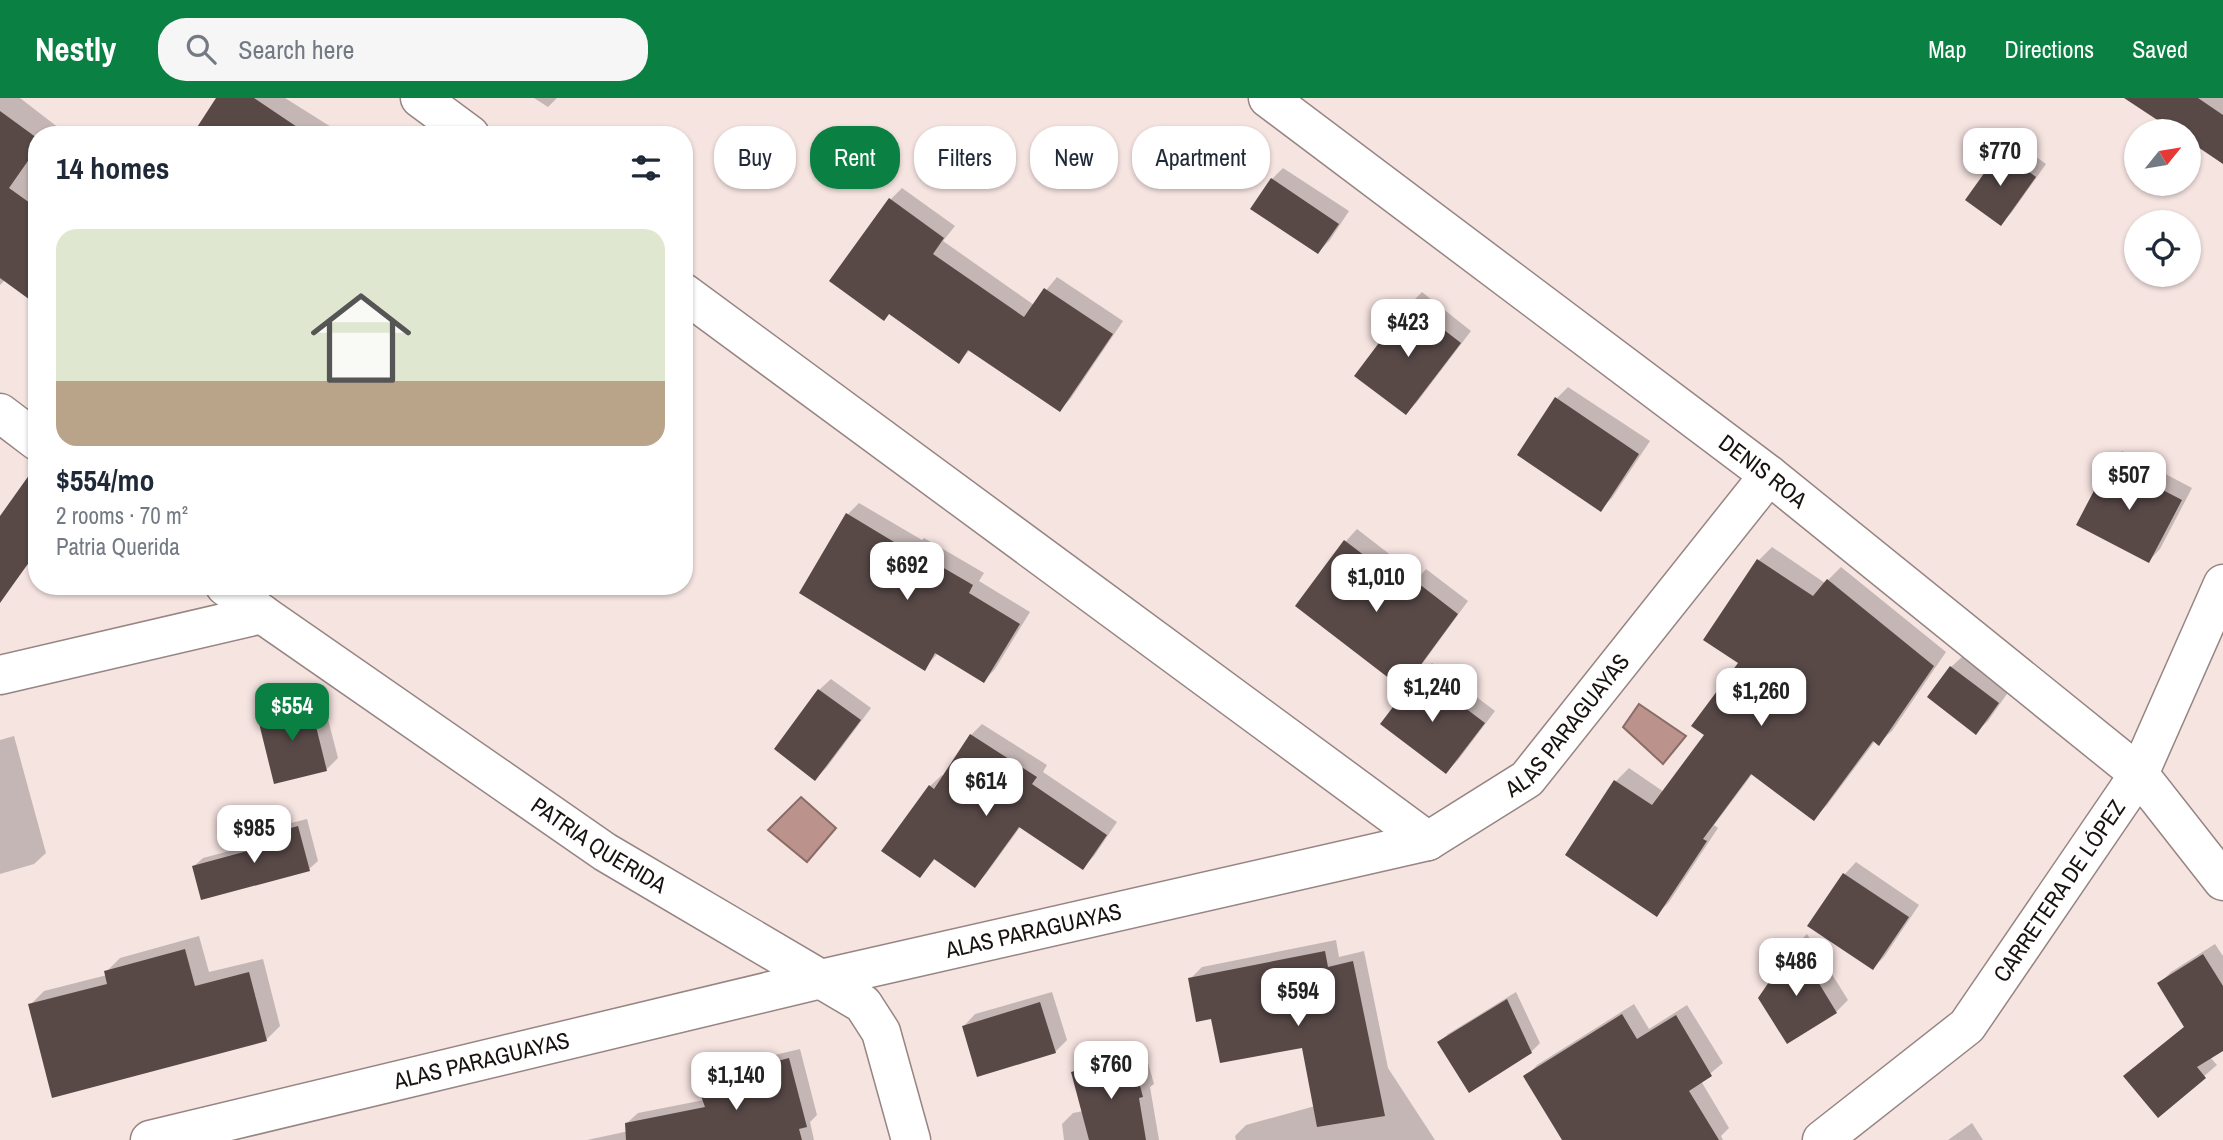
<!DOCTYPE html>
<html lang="en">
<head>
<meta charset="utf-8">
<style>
  :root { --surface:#fff; --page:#f6f6f7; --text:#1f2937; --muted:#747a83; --line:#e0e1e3; --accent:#0b8043 }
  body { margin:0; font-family:"Archivo Narrow",sans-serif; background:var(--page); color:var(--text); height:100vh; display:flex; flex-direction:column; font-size:26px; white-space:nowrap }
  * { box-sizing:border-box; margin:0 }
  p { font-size:23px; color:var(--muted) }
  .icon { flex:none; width:38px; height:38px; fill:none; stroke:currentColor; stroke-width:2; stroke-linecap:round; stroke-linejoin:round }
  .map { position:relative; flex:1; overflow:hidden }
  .drawer { position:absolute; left:28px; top:28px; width:665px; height:469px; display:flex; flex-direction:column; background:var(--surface); border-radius:28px; box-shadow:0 2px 5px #0004 }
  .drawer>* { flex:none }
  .guide { position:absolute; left:714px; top:28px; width:665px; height:63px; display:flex; gap:14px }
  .needle { width:46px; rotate:60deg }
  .controls { position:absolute; left:2124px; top:21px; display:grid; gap:14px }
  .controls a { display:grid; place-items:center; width:77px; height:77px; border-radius:50%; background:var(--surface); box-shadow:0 2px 5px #0004; font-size:35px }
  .price { position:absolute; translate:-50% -60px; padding:0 16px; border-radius:14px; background:#fff; color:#222; font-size:23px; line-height:46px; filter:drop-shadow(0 2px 4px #0008) }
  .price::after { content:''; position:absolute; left:50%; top:42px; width:21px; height:16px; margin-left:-10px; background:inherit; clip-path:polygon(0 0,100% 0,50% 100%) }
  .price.on { background:var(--accent); color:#fff }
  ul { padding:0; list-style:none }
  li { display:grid; align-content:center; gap:14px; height:371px; padding:0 28px }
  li+li { border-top:2px solid var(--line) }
  li span { display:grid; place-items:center; height:217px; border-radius:21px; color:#555 }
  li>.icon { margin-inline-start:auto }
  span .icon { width:126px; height:126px; fill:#fffc; stroke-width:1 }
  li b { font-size:30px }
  h2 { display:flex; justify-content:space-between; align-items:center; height:84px; padding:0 28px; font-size:30px }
  .tag { padding:0 24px; border-radius:28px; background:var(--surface); box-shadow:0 2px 5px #0004; font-size:24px; line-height:63px }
  .tag.on { background:var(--accent); color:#fff }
  header { display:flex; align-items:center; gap:42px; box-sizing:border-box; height:98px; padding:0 35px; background:var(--accent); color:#fff }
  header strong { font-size:33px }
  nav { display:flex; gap:38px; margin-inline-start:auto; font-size:24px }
  .search { width:490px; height:63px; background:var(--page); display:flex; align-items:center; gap:18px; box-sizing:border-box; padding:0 24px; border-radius:28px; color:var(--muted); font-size:26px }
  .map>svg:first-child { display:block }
  .water { fill:#bb938c; stroke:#8a6c67; stroke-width:2 }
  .shadow { fill:#0003 }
  .building { fill:#584947 }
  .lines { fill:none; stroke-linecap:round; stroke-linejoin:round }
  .street-casing { stroke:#968582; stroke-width:41 }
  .secondary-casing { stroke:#968582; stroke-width:41 }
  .street { stroke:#fff; stroke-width:38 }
  .secondary { stroke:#fff; stroke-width:38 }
  .labels { text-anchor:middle; stroke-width:7; stroke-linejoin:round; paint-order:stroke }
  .street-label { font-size:23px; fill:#181211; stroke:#fef3f1 }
</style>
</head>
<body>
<header>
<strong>Nestly</strong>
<div class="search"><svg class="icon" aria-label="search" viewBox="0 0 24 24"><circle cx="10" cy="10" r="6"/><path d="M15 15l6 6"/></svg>Search here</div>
<nav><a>Map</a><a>Directions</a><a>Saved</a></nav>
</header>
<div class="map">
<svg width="2223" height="1042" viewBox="0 0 2223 1042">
  <rect width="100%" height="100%" fill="#f6e4e1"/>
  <path class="water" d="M 1639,606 L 1686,638 L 1663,666 L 1623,629 Z
    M 801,699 L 836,730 L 807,764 L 768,732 Z"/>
  <path class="shadow" d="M 0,0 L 20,0 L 68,37 L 37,37 L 37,200 L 5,182 L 0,187 Z
    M 218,0 L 285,0 L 336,32 L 333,37 L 194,37 Z
    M 534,0 L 557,0 L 548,9 Z
    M 2142,0 L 2223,0 L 2223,63 L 2189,33 L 2177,33 L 2138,7 Z
    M 2013,42 L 2046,66 L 2012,114 L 2001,126 L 2001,54 Z
    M 1283,70 L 1349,113 L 1330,142 L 1318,154 L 1272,81 Z
    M 902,90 L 955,128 L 943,143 L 1034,207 L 1057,179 L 1123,223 L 1071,300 L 1060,312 L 970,252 L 959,263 L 891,101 Z
    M 1422,194 L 1471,233 L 1417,304 L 1406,315 L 1356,278 L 1410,206 Z
    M 1568,289 L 1650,343 L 1612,400 L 1600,412 L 1557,300 Z
    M 2122,353 L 2192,390 L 2160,451 L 2149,463 L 2078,427 L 2111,365 Z
    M 37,387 L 37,455 L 10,489 L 0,482 L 0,421 Z
    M 859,405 L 922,442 L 924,440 L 984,475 L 979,483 L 1030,514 L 995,571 L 984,583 L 938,555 L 924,571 L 848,416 Z
    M 1357,431 L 1419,479 L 1426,471 L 1468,503 L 1414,577 L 1403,588 L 1297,507 L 1346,443 Z
    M 1772,449 L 1825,485 L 1841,469 L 1946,554 L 1892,633 L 1879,645 L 1875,643 L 1827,707 L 1814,720 L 1753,675 L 1714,727 L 1718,730 L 1669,804 L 1656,817 L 1567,757 L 1616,683 L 1629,670 L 1664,694 L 1707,637 L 1740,565 L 1705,541 L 1759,462 Z
    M 1963,558 L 2009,593 L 1988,623 L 1976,634 L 1951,569 Z
    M 1432,565 L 1495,613 L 1458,662 L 1446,674 L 1420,576 Z
    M 831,581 L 871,610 L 827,669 L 815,681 L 819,592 Z
    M 321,594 L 338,660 L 326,672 L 259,617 L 271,606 Z
    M 982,626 L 1047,667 L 1043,674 L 1117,724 L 1094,758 L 1082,770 L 1021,728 L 986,776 L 975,788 L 936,760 L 920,778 L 930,688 L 942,677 L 944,678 L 971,637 Z
    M 14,638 L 46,755 L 34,766 L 0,776 L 0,642 Z
    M 307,721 L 318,763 L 309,771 L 194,768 L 203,760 L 252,747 L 250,742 L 259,733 Z
    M 1856,764 L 1919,807 L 1884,859 L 1873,870 L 1810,827 L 1845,776 Z
    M 1807,836 L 1848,902 L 1836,914 L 1760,900 L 1796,847 Z
    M 199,838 L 209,874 L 263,861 L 280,928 L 266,942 L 30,907 L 44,893 L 107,877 L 106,874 L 120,860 Z
    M 1336,842 L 1339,859 L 1364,853 L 1388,970 L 1435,1042 L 1236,1042 L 1235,1038 L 1246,1027 L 1315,1008 L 1304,948 L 1213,918 L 1190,881 L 1202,869 Z
    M 2215,846 L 2223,858 L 2223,951 L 2210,959 L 2217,967 L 2158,1018 L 2137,967 L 2185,928 L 2159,886 L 2171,874 Z
    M 1052,894 L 1067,942 L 1055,954 L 964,928 L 975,916 Z
    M 1516,894 L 1540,945 L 1531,954 L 1439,945 L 1448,936 Z
    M 1634,906 L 1649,931 L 1687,907 L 1723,965 L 1701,983 L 1729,1030 L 1721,1038 L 1723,1042 L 1564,1042 L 1526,979 L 1537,967 Z
    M 1143,947 L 1154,986 L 1150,989 L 1159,1042 L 1064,1042 L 1062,1026 L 1073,1015 L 1083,1013 L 1073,975 L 1085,963 Z
    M 800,951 L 817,1017 L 810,1024 L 814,1042 L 587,1042 L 629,1033 L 627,1025 L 638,1015 L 704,1002 L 703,998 L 714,987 L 753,977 L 752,971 L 762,960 Z
    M 1972,1025 L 1983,1042 L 1948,1042 Z"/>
  <path class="building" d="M 216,0 L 254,0 L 309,37 L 192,37 Z
    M 2124,0 L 2198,0 L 2223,17 L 2223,66 L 2189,43 L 2189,33 L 2174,33 Z
    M 0,13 L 37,40 L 37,50 L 9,90 L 37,110 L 37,207 L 0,180 Z
    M 2000,53 L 2036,79 L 2001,128 L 1965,102 Z
    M 1271,80 L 1339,126 L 1318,156 L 1250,111 Z
    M 889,100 L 944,140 L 933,156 L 1024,219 L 1044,190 L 1113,236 L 1060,314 L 968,252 L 959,266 L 889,216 L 884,223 L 829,183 Z
    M 1409,205 L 1461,245 L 1406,317 L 1354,278 Z
    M 1555,299 L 1639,356 L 1601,414 L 1517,357 Z
    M 2109,364 L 2182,402 L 2149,465 L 2076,427 Z
    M 37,366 L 37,453 L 0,505 L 0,418 Z
    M 846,415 L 909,453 L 911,451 L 973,487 L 969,495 L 1020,526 L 984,585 L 935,555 L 925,573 L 799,495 Z
    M 1344,442 L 1407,490 L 1414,482 L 1458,516 L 1403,591 L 1295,508 Z
    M 1757,461 L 1813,498 L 1827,481 L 1934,568 L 1879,648 L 1873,643 L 1814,723 L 1751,676 L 1703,741 L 1707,743 L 1657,819 L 1565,757 L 1614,682 L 1652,707 L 1704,637 L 1691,628 L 1738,565 L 1703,542 Z
    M 1950,568 L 1999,605 L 1976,637 L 1927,599 Z
    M 1419,575 L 1485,625 L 1446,676 L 1380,626 Z
    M 818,591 L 861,622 L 815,683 L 774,651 Z
    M 310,604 L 327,673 L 274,686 L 257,617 Z
    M 970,636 L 1037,679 L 1032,686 L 1107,737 L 1083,772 L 1019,729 L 975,790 L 934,761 L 920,780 L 881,753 L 929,687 L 934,691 Z
    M 298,728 L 310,773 L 201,802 L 192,768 L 251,752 L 248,742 Z
    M 1843,775 L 1909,819 L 1873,872 L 1807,828 Z
    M 1795,846 L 1837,915 L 1787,946 L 1758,900 Z
    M 185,851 L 195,888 L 249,874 L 267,943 L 52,1000 L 28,906 L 107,886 L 104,873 Z
    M 1325,853 L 1328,869 L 1353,863 L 1385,1018 L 1317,1029 L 1302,950 L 1220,965 L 1211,921 L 1196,924 L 1188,880 Z
    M 2203,856 L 2223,888 L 2223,953 L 2197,969 L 2206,980 L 2158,1020 L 2123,978 L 2184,929 L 2157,885 Z
    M 1507,901 L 1532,955 L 1469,995 L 1437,944 Z
    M 1040,904 L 1056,955 L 977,979 L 962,928 Z
    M 1622,916 L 1637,941 L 1676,917 L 1712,978 L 1689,993 L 1719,1042 L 1562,1042 L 1523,978 Z
    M 1132,958 L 1143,999 L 1139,1000 L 1146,1042 L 1089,1042 L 1071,974 Z
    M 789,960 L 807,1029 L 799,1031 L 802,1042 L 626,1042 L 625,1025 L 705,1009 L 701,998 L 753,983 L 750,970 Z"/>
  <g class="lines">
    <g class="street-casing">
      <g id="street">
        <path d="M 420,0 L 470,37"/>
        <path id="s1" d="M 1268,0 L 1769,377 L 2139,676 L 2223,783"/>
        <path d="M 684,195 L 1428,743"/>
        <path d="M 0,315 L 37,343"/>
        <path id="s2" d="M 225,488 L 262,516 L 605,754 L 863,906 L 881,934 L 911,1042"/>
        <path d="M 0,577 L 262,516"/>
        <path id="s3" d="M 150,1042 L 821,881 L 1428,743 L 1527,681 L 1769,377"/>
      </g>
    </g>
    <g class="secondary-casing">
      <g id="secondary">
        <path id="s4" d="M 1822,1042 L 1967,928 L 2139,676 L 2223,486"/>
      </g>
    </g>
    <use href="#street" class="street"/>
    <use href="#secondary" class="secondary"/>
  </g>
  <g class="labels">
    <g class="street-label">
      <text dy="8" stroke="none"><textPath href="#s1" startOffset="620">DENIS ROA</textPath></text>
      <text dy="8" stroke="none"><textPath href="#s3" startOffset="1496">ALAS PARAGUAYAS</textPath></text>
      <text dy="8" stroke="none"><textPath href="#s2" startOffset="455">PATRIA QUERIDA</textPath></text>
      <text dy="8" stroke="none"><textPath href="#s4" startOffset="348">CARRETERA DE LÓPEZ</textPath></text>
      <text dy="8" stroke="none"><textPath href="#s3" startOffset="908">ALAS PARAGUAYAS</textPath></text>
      <text dy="8" stroke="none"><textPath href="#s3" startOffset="341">ALAS PARAGUAYAS</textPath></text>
    </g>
  </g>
</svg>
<div class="controls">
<a><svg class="needle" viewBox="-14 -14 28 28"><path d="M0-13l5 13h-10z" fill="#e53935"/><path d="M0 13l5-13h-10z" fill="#747a83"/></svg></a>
<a><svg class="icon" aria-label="locate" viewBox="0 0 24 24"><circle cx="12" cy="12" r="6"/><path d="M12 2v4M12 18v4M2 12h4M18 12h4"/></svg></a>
</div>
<b class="price" style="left:2000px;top:90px">$770</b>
<b class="price" style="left:1408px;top:261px">$423</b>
<b class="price" style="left:2129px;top:414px">$507</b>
<b class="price" style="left:907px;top:504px">$692</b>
<b class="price" style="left:1376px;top:516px">$1,010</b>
<b class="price" style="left:1432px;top:626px">$1,240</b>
<b class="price" style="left:1761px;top:630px">$1,260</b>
<b class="price on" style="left:292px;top:645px">$554</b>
<b class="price" style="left:986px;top:720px">$614</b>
<b class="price" style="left:254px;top:767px">$985</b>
<b class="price" style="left:1796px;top:900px">$486</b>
<b class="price" style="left:1298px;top:930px">$594</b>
<b class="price" style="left:1111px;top:1003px">$760</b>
<b class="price" style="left:736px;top:1014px">$1,140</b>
<div class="guide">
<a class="tag">Buy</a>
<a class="tag on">Rent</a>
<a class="tag">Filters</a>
<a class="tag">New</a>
<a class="tag">Apartment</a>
</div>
<section class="drawer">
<h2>14 homes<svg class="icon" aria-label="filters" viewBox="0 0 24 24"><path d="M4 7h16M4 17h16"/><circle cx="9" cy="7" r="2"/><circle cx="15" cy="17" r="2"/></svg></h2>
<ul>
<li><span style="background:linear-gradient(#dfe7d0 70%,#b9a48a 0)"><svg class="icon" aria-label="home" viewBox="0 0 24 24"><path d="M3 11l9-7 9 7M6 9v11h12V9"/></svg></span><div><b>$554/mo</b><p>2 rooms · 70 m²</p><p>Patria Querida</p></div></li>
</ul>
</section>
</div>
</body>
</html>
